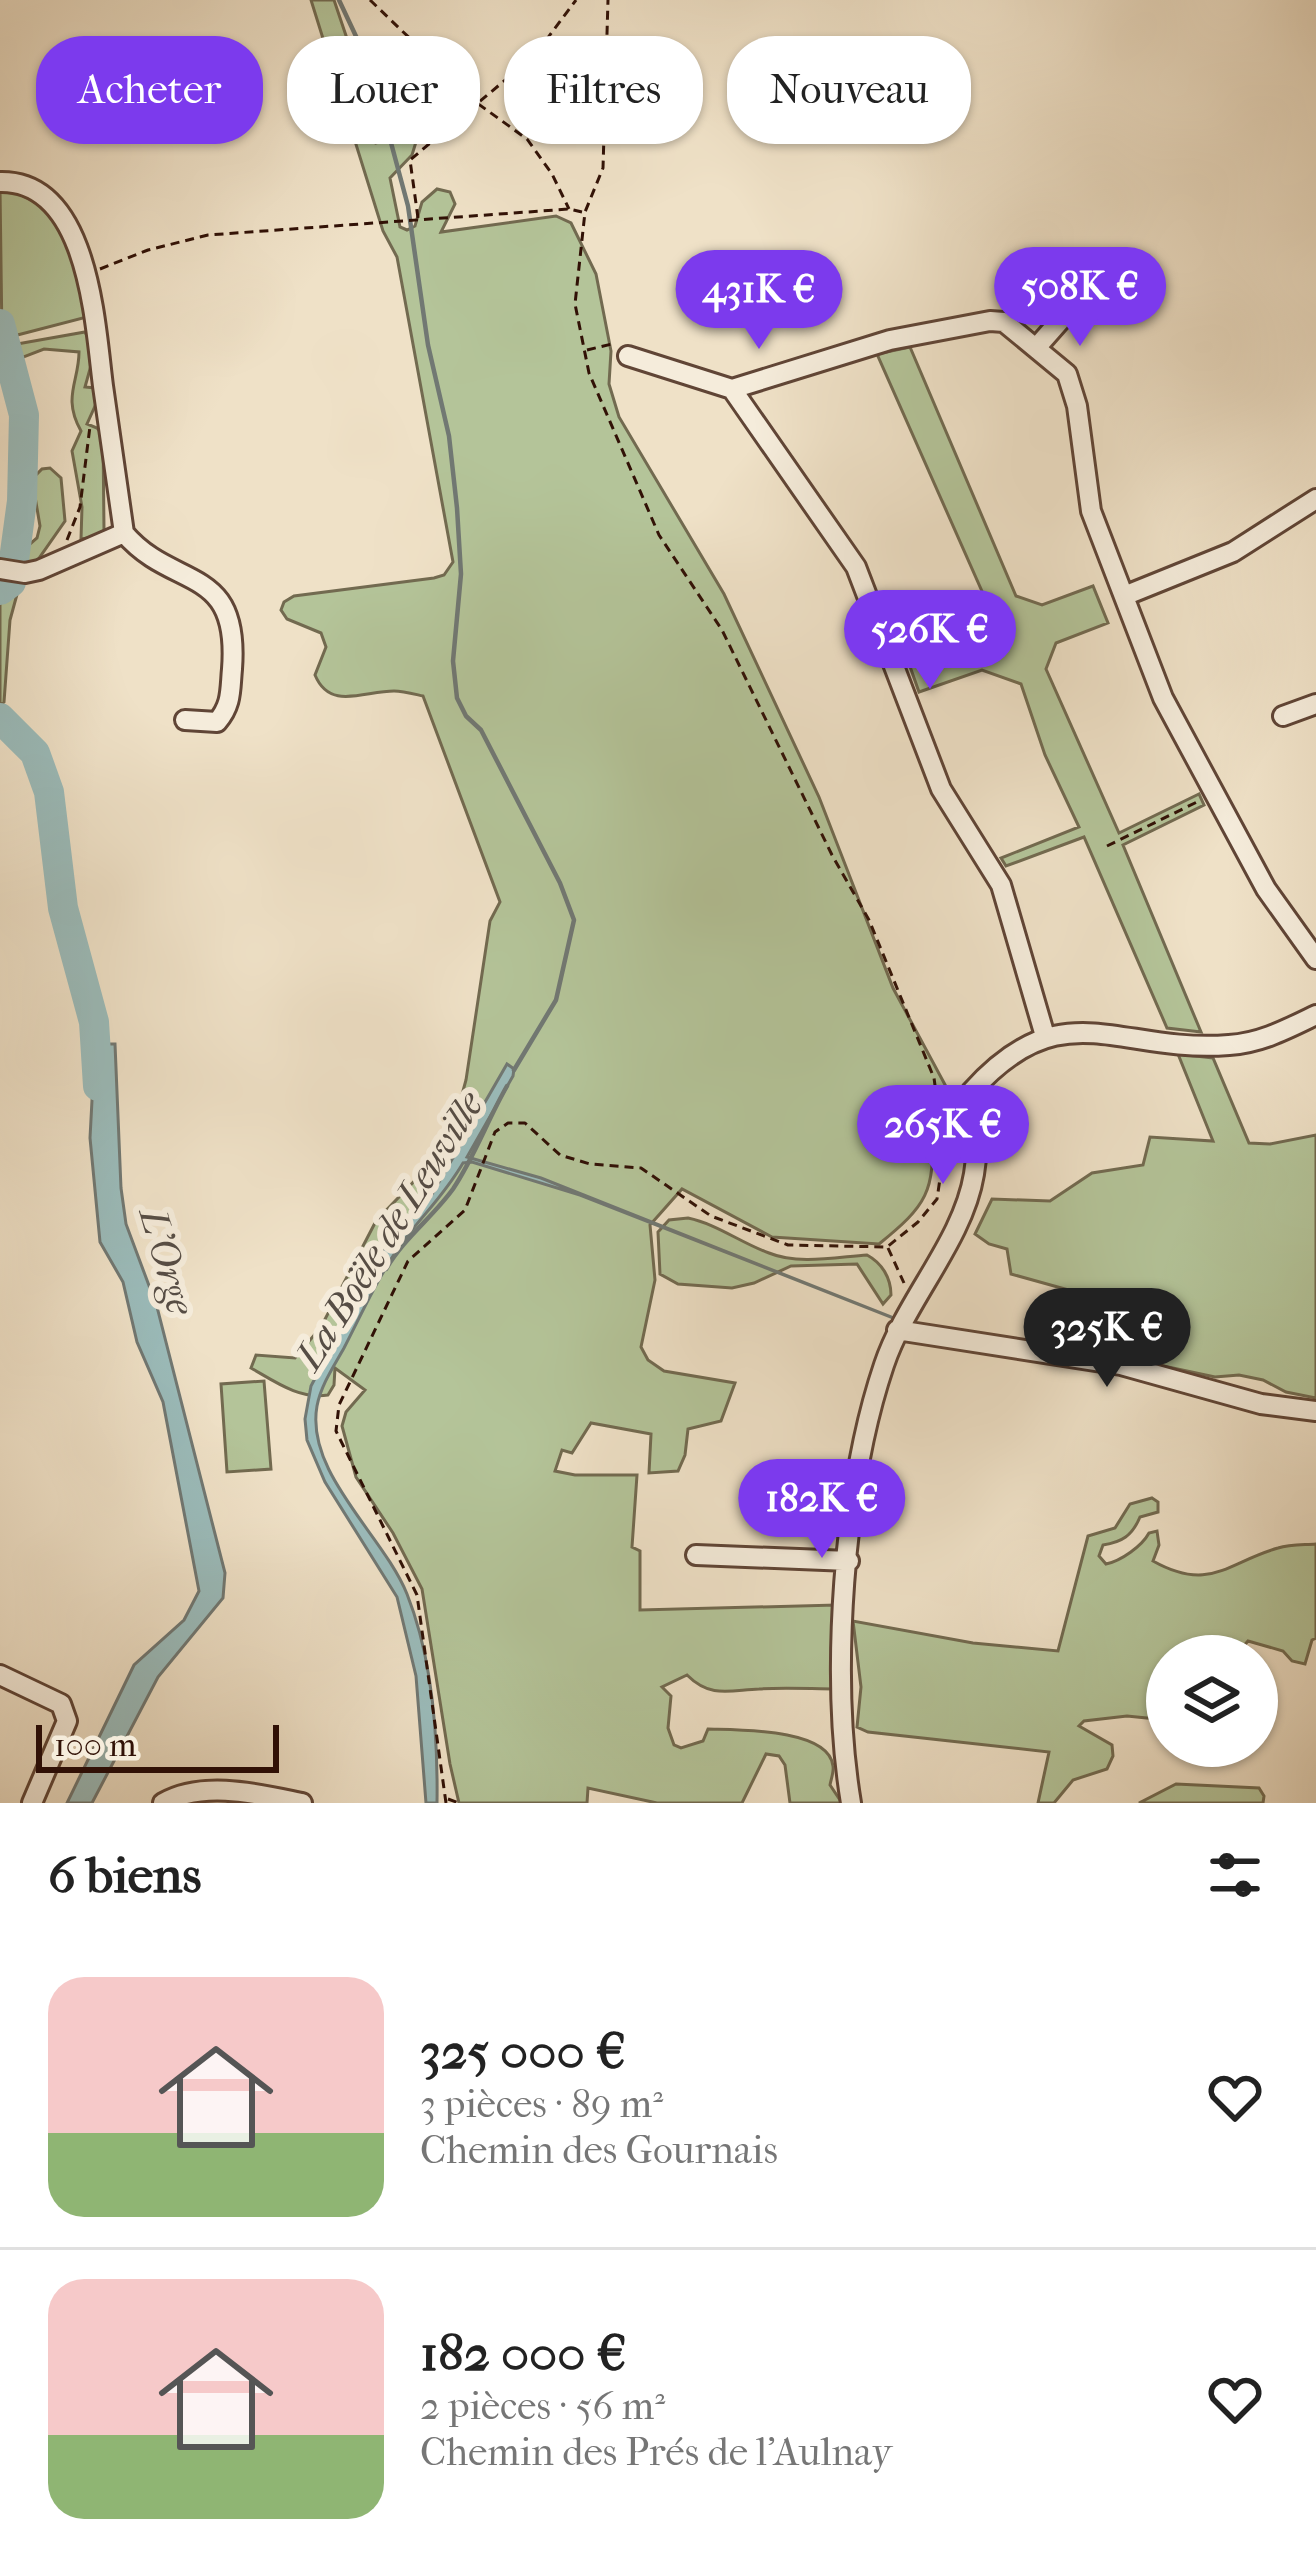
<!DOCTYPE html>
<html lang="fr">
<head>
<meta charset="utf-8">
<style>
  :root { --surface:#fff; --page:#f6f6f6; --text:#222; --muted:#767676; --line:#e0e0e0; --accent:#7c3aed }
  body { margin:0; font-family:"IM FELL French Canon",serif; background:var(--page); color:var(--text); height:100vh; display:flex; flex-direction:column; font-size:45px; white-space:nowrap }
  * { box-sizing:border-box; margin:0 }
  p { font-size:39px; color:var(--muted) }
  .icon { flex:none; width:66px; height:66px; fill:none; stroke:currentColor; stroke-width:2; stroke-linecap:round; stroke-linejoin:round }
  .map { position:relative; height:1803px; overflow:hidden }
  .sheet { display:flex; flex-direction:column; background:var(--surface); flex:1 }
  .sheet>* { flex:none }
  .hud { position:absolute; left:36px; top:36px; width:1245px; height:108px; display:flex; gap:24px }
  .fabs { position:absolute; left:1146px; top:1635px; display:grid; gap:24px }
  .fabs a { display:grid; place-items:center; width:132px; height:132px; border-radius:50%; background:var(--surface); box-shadow:0 3px 9px #0004; font-size:60px }
  .scale { position:absolute; left:36px; bottom:30px; width:243px; box-sizing:border-box; padding-left:12px; border:6px solid #311106; border-top:0; font-size:33px; line-height:42px; white-space:nowrap; color:#311106; -webkit-text-stroke:9px #f5ecdb; paint-order:stroke }
  .price { position:absolute; translate:-50% -102px; padding:0 27px; border-radius:42px; background:var(--accent); color:#fff; font-size:39px; line-height:78px; filter:drop-shadow(0 3px 6px #0008) }
  .price::after { content:''; position:absolute; left:50%; top:72px; width:36px; height:27px; margin-left:-18px; background:inherit; clip-path:polygon(0 0,100% 0,50% 100%) }
  .price.selected { background:#222; color:#fff }
  ul { padding:0; list-style:none }
  li { display:flex; align-items:center; gap:36px; height:300px; padding:0 48px }
  li+li { border-top:3px solid var(--line) }
  li span { display:grid; place-items:center; flex:none; width:336px; height:240px; border-radius:36px; color:#555 }
  li>.icon { margin-inline-start:auto }
  span .icon { width:144px; height:144px; fill:#fffc; stroke-width:1 }
  li b { font-size:51px }
  h2 { display:flex; justify-content:space-between; align-items:center; height:144px; padding:0 48px; font-size:51px }
  .pill { padding:0 42px; border-radius:48px; background:var(--surface); box-shadow:0 3px 9px #0004; font-size:42px; line-height:108px }
  .pill.selected { background:var(--accent); color:#fff }
  .map>svg:first-child { display:block }
  .green { fill:#b4c499; stroke:#726a50; stroke-width:3 }
  .water { fill:#9bbcbb; stroke:#717873; stroke-width:3 }
  .lines { fill:none; stroke-linecap:round; stroke-linejoin:round }
  .stream { stroke:#717873; stroke-width:4.5 }
  .river { stroke:#9bbcbb; stroke-width:30 }
  .minor-casing { stroke:#604536; stroke-width:24 }
  .path { stroke:#311106; stroke-width:3; stroke-dasharray:9 6; stroke-linecap:butt }
  .minor { stroke:#f5ecdb; stroke-width:18 }
  .labels { text-anchor:middle; stroke-width:12; stroke-linejoin:round; paint-order:stroke }
  .water-label { font-size:39px; font-style:italic; fill:#564d45; stroke:#f5ecdb }
</style>
</head>
<body>
<div class="map">
<svg width="1316" height="1803" viewBox="0 0 1316 1803">
  <rect width="100%" height="100%" fill="#efe1c7"/>
  <filter id="stains"><feTurbulence type="fractalNoise" baseFrequency=".00167" numOctaves="4"/><feColorMatrix values="0 0 0 0 .2 0 0 0 0 .09 0 0 0 0 .02 0 0 0 .5 -.17"/></filter>
  <radialGradient id="worn" r=".72"><stop offset=".6" stop-color="#630" stop-opacity="0"/><stop offset="1" stop-color="#630" stop-opacity=".3"/></radialGradient>
  <path class="green" d="M 311,0 L 334,0 L 368,101 L 376,143 L 408,135 L 416,142 L 412,155 L 390,178 L 400,227 L 407,230 L 415,226 L 422,202 L 437,189 L 450,192 L 455,204 L 441,232 L 556,216 L 571,223 L 596,274 L 611,351 L 609,384 L 619,417 L 724,594 L 819,797 L 893,988 L 957,1107 L 932,1130 C 935,1192 927,1205 879,1244 L 772,1237 L 682,1189 L 650,1225 L 655,1280 L 641,1347 L 648,1360 L 664,1371 L 735,1383 L 721,1421 L 688,1429 L 685,1455 L 678,1471 L 649,1473 L 651,1434 L 591,1423 L 572,1453 L 562,1450 L 555,1471 L 575,1475 L 637,1475 L 632,1547 L 640,1551 L 640,1610 L 836,1605 L 838,1689 C 812,1689 785,1687 759,1689 C 731,1690 711,1699 687,1675 L 662,1687 L 671,1696 L 668,1728 L 674,1745 L 681,1748 L 703,1741 L 708,1729 C 736,1730 829,1728 833,1766 C 834,1772 831,1779 830,1785 L 842,1803 L 790,1803 L 785,1765 L 779,1756 L 766,1754 L 742,1803 L 657,1803 L 588,1788 L 587,1803 L 459,1803 L 450,1764 L 422,1589 L 393,1533 L 356,1477 L 342,1426 L 346,1412 L 365,1390 L 335,1368 L 334,1385 L 328,1395 C 300,1400 274,1381 251,1368 L 256,1355 L 295,1358 L 321,1327 L 376,1221 L 448,1146 L 466,1080 L 490,921 L 500,902 L 423,696 C 414,694 403,691 394,691 C 364,691 330,711 315,675 L 326,647 L 321,633 L 287,619 L 281,610 L 284,602 L 294,596 L 434,578 L 444,575 L 453,562 L 397,257 L 383,231 Z
    M 0,189 C 68,201 74,259 87,317 L 2,339 Z
    M 85,332 L 95,351 L 85,387 L 95,388 L 100,395 L 87,424 L 97,428 L 103,435 L 104,530 L 95,537 L 81,539 L 82,507 L 72,451 L 81,431 C 62,397 79,382 79,352 L 44,349 L 0,366 L 0,347 Z
    M 910,347 L 1016,596 L 1042,605 L 1093,586 L 1108,623 L 1056,643 L 1046,669 L 1119,833 L 1199,794 L 1204,805 L 1123,845 L 1201,1032 L 1167,1028 L 1084,837 L 1006,866 L 1001,858 L 1079,827 L 1045,755 L 1021,684 L 982,670 L 919,692 L 907,658 L 996,623 L 877,354 Z
    M 50,468 L 61,478 L 65,521 L 19,587 L 10,620 L 4,702 L 0,705 L 0,570 L 37,538 L 40,526 L 32,479 L 42,469 Z
    M 1178,1054 L 1213,1058 L 1249,1143 L 1270,1144 L 1316,1135 L 1316,1398 L 1286,1392 L 1263,1380 L 1239,1375 L 1215,1377 L 1154,1364 L 1147,1354 L 1159,1325 L 1150,1292 L 1090,1296 L 1011,1274 L 1007,1249 L 989,1244 L 975,1234 L 992,1199 L 1050,1201 L 1092,1173 L 1143,1165 L 1150,1137 L 1213,1141 Z
    M 688,1218 C 717,1224 741,1243 769,1253 C 798,1265 837,1257 867,1255 C 882,1263 891,1278 891,1295 L 883,1304 L 857,1264 L 791,1266 L 754,1283 L 732,1288 L 678,1284 L 660,1274 L 658,1232 L 669,1220 Z
    M 264,1381 L 271,1469 L 227,1472 L 221,1384 Z
    M 1152,1498 L 1158,1502 L 1158,1512 L 1140,1517 C 1132,1536 1122,1542 1103,1545 L 1099,1556 L 1106,1564 C 1121,1561 1142,1546 1149,1533 L 1157,1531 L 1159,1545 L 1153,1561 C 1210,1593 1228,1562 1278,1548 C 1290,1544 1304,1545 1316,1544 L 1316,1638 L 1312,1640 L 1305,1664 L 1292,1661 L 1283,1651 L 1248,1641 L 1235,1656 L 1167,1656 L 1167,1720 L 1127,1716 L 1084,1721 L 1079,1726 L 1112,1745 L 1113,1756 L 1107,1769 L 1073,1780 L 1054,1803 L 1038,1803 L 1049,1752 L 868,1732 L 857,1727 L 861,1687 L 853,1621 L 973,1643 L 1058,1651 L 1088,1536 L 1115,1528 L 1130,1504 Z
    M 1176,1784 L 1259,1788 L 1264,1796 L 1263,1803 L 1139,1803 Z"/>
  <path class="water" d="M 95,1044 L 115,1044 L 121,1188 L 126,1224 L 157,1307 L 225,1573 L 223,1598 L 158,1677 L 92,1803 L 67,1803 L 134,1665 L 184,1620 L 199,1591 L 163,1402 L 137,1342 L 123,1282 L 100,1242 L 90,1138 Z
    M 507,1064 L 514,1069 L 513,1076 L 467,1157 L 541,1178 L 896,1319 L 580,1195 L 472,1162 L 463,1163 C 443,1197 424,1213 402,1243 C 379,1275 362,1313 344,1348 C 334,1366 321,1385 317,1406 C 305,1473 384,1536 407,1594 C 432,1657 438,1736 437,1803 L 426,1803 L 416,1676 L 397,1597 L 325,1482 L 307,1440 L 305,1419 L 311,1386 L 385,1246 L 432,1194 Z"/>
  <g class="lines">
    <path class="stream" d="M 339,0 L 391,111 L 390,139 L 408,206 L 428,345 L 449,436 L 457,508 L 461,574 L 453,661 L 457,698 L 466,716 L 481,730 L 560,883 L 574,920 L 556,1000 L 514,1070
      M 386,1269 C 404,1238 432,1218 453,1189 C 474,1158 488,1119 507,1086"/>
    <path class="river" d="M 0,324 L 24,415 L 22,501 L 11,582 L 0,590
      M 0,718 L 35,753 L 49,792 L 63,908 L 94,1022 L 98,1086"/>
    <g class="minor-casing">
      <path id="minor" d="M 0,182 C 89,180 95,324 103,386 C 110,435 117,484 124,533 C 173,591 240,563 232,669 C 230,690 232,705 217,722 L 185,720
        M 1036,348 L 1073,306 L 1121,297
        M 628,356 L 732,389 L 890,340 L 990,321 L 1004,322 L 1067,374 L 1077,406 L 1091,511 L 1163,698 L 1266,889 L 1316,959
        M 732,389 L 856,567 L 941,789 L 1001,885 L 1045,1036
        M 0,569 L 25,573 L 39,570 L 124,533
        M 1124,596 L 1233,552 L 1316,499
        M 1283,716 L 1316,704
        M 897,1330 L 1121,1365 L 1261,1404 L 1316,1411
        M 696,1555 L 849,1561
        M 0,1675 L 61,1704 L 67,1721 L 32,1803
        M 163,1803 C 203,1780 258,1794 302,1803
        M 851,1803 C 830,1677 843,1486 884,1365 C 906,1299 963,1241 974,1174 C 979,1147 974,1119 971,1092 C 1063,989 1117,1054 1229,1045 C 1261,1043 1287,1029 1316,1015"/>
    </g>
    <path class="path" d="M 370,0 L 477,103 L 527,139 L 552,174 L 569,209
      M 418,218 L 410,160 L 535,55 L 576,0
      M 100,269 L 148,250 L 208,235 L 569,209 L 582,212
      M 587,350 L 612,344
      M 67,540 L 80,507 L 90,426
      M 1107,846 L 1197,802
      M 888,1248 L 904,1283
      M 448,1799 L 459,1803
      M 446,1803 L 417,1595 L 336,1431 L 339,1405 L 408,1261 L 465,1210 L 495,1132 L 508,1123 L 525,1123 L 560,1155 L 590,1164 L 641,1168 L 711,1216 L 788,1245 L 887,1247 L 918,1222 L 937,1199 L 944,1152 L 934,1078 L 869,920 L 832,855 L 722,630 L 659,535 L 589,373 L 575,304 L 585,212 L 603,168 L 608,0"/>
    <use href="#minor" class="minor"/>
  </g>
  <g class="labels">
    <g class="water-label">
      <text transform="translate(388 1230) rotate(-58)" y="14">La Boële de Leuville</text>
      <text transform="translate(168 1261) rotate(74)" y="14">L'Orge</text>
    </g>
  </g>
  <rect width="100%" height="100%" filter="url(#stains)"/>
  <rect width="100%" height="100%" fill="url(#worn)"/>
</svg>
<div class="fabs">
<a><svg class="icon" aria-label="layers" viewBox="0 0 24 24"><path d="M12 4l9 5-9 5-9-5zM3 14l9 5 9-5"/></svg></a>
</div>
<div class="scale">100 m</div>
<b class="price" style="left:1080px;top:349px">508K €</b>
<b class="price" style="left:759px;top:352px">431K €</b>
<b class="price" style="left:930px;top:692px">526K €</b>
<b class="price" style="left:943px;top:1187px">265K €</b>
<b class="price selected" style="left:1107px;top:1390px">325K €</b>
<b class="price" style="left:822px;top:1561px">182K €</b>
<div class="hud">
<a class="pill selected">Acheter</a>
<a class="pill">Louer</a>
<a class="pill">Filtres</a>
<a class="pill">Nouveau</a>
</div>
</div>
<section class="sheet">
<h2>6 biens<svg class="icon" aria-label="filters" viewBox="0 0 24 24"><path d="M4 7h16M4 17h16"/><circle cx="9" cy="7" r="2"/><circle cx="15" cy="17" r="2"/></svg></h2>
<ul>
<li><span style="background:linear-gradient(#f6c9c9 65%,#8fb573 0)"><svg class="icon" aria-label="home" viewBox="0 0 24 24"><path d="M3 11l9-7 9 7M6 9v11h12V9"/></svg></span><div><b>325 000 €</b><p>3 pièces · 89 m²</p><p>Chemin des Gournais</p></div><svg class="icon" aria-label="heart" viewBox="0 0 24 24"><path d="M12 20l-8-8c-3-5 5-10 8-4 3-6 11-1 8 4z"/></svg></li>
<li><span style="background:linear-gradient(#f6c9c9 65%,#8fb573 0)"><svg class="icon" aria-label="home" viewBox="0 0 24 24"><path d="M3 11l9-7 9 7M6 9v11h12V9"/></svg></span><div><b>182 000 €</b><p>2 pièces · 56 m²</p><p>Chemin des Prés de l'Aulnay</p></div><svg class="icon" aria-label="heart" viewBox="0 0 24 24"><path d="M12 20l-8-8c-3-5 5-10 8-4 3-6 11-1 8 4z"/></svg></li>
</ul>
</section>
</body>
</html>
